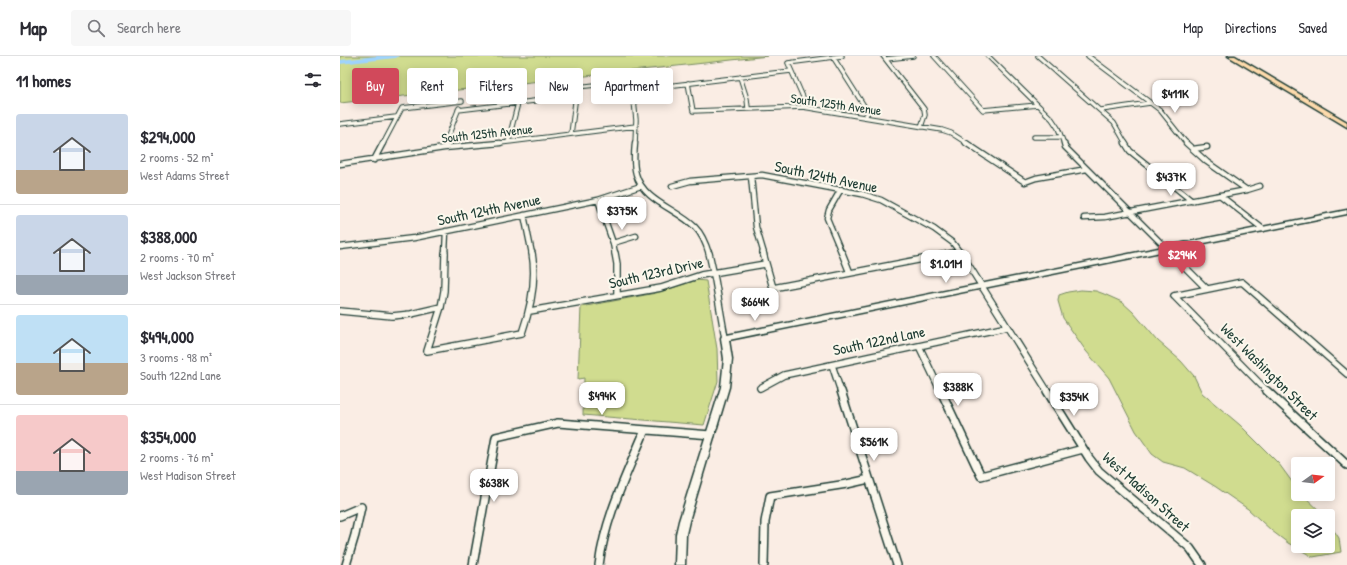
<!DOCTYPE html>
<html lang="en">
<head>
<meta charset="utf-8">
<style>
  :root { --surface:#fff; --page:#f7f7f7; --text:#2b2b33; --muted:#7c7c81; --line:#e1e1e2; --accent:#d1495b }
  body { margin:0; font-family:"Patrick Hand",sans-serif; background:var(--page); color:var(--text); height:100vh; display:flex; flex-direction:column; font-size:15px; white-space:nowrap }
  * { box-sizing:border-box; margin:0 }
  p { font-size:13px; color:var(--muted) }
  .icon { flex:none; width:22px; height:22px; fill:none; stroke:currentColor; stroke-width:2; stroke-linecap:round; stroke-linejoin:round }
  .map { position:relative; flex:1; overflow:hidden }
  .drawer { display:flex; flex-direction:column; background:var(--surface); width:340px }
  .drawer>* { flex:none }
  .hud { position:absolute; left:12px; top:12px; width:380px; height:36px; display:flex; gap:8px }
  .needle { width:26px; rotate:75deg }
  .buttons { position:absolute; left:951px; top:401px; display:grid; gap:8px }
  .buttons a { display:grid; place-items:center; width:44px; height:44px; border-radius:4px; background:var(--surface); box-shadow:0 2px 10px #0003; font-size:20px }
  .price { position:absolute; translate:-50% -34px; padding:0 9px; border-radius:8px; background:#fff; color:#222; font-size:13px; line-height:26px; filter:drop-shadow(0 1px 2px #0008) }
  .price::after { content:''; position:absolute; left:50%; top:24px; width:12px; height:9px; margin-left:-6px; background:inherit; clip-path:polygon(0 0,100% 0,50% 100%) }
  .price.active { background:var(--accent); color:#fff }
  ul { padding:0; list-style:none }
  li { display:flex; align-items:center; gap:12px; height:100px; padding:0 16px }
  li+li { border-top:1px solid var(--line) }
  li span { display:grid; place-items:center; flex:none; width:112px; height:80px; border-radius:4px; color:#555 }
  li>.icon { margin-inline-start:auto }
  span .icon { width:48px; height:48px; fill:#fffc; stroke-width:1 }
  li b { font-size:17px }
  h2 { display:flex; justify-content:space-between; align-items:center; height:48px; padding:0 16px; font-size:17px }
  .pill { padding:0 14px; border-radius:4px; background:var(--surface); box-shadow:0 2px 10px #0003; font-size:14px; line-height:36px }
  .pill.active { background:var(--accent); color:#fff }
  header { display:flex; align-items:center; gap:24px; box-sizing:border-box; height:56px; padding:0 20px; background:var(--surface); border-bottom:1px solid var(--line) }
  header strong { font-size:19px }
  nav { display:flex; gap:22px; margin-inline-start:auto; font-size:14px }
  .search { width:280px; height:36px; background:var(--page); display:flex; align-items:center; gap:10px; box-sizing:border-box; padding:0 14px; border-radius:4px; color:var(--muted); font-size:15px }
  main { display:flex; flex:1; min-height:0 }
  .map>svg:first-child { display:block }
  .green { fill:#d0dc8f; stroke:#788c62 }
  .lines { fill:none; stroke-linecap:round; stroke-linejoin:round }
  .river { fill:#9ed3fd; fill-rule:evenodd }
  .minor-far3-casing { stroke:#1f3d34; stroke-width:5.5 }
  .minor-far2-casing { stroke:#1f3d34; stroke-width:7 }
  .minor-far1-casing { stroke:#1f3d34; stroke-width:8 }
  .minor-casing { stroke:#1f3d34; stroke-width:10 }
  .tertiary-casing { stroke:#1f3d34; stroke-width:3 }
  .primary-casing { stroke:#1f3d34; stroke-width:3 }
  .minor-far3 { stroke:#fbf7ec; stroke-width:3.5 }
  .minor-far2 { stroke:#fbf7ec; stroke-width:4.5 }
  .minor-far1 { stroke:#fbf7ec; stroke-width:5.5 }
  .minor { stroke:#fbf7ec; stroke-width:7 }
  .tertiary { fill:#fbf7ec; fill-rule:evenodd }
  .primary { fill:#fedbac; fill-rule:evenodd }
  .labels { text-anchor:middle; stroke-width:4; stroke-linejoin:round; paint-order:stroke }
  .far-street-label { font-size:13px; fill:#1f3d34; stroke:#fbf7ec }
  .street-label { font-size:15px; fill:#1f3d34; stroke:#fbf7ec }
</style>
</head>
<body>
<header>
<strong>Map</strong>
<div class="search"><svg class="icon" aria-label="search" viewBox="0 0 24 24"><circle cx="10" cy="10" r="6"/><path d="M15 15l6 6"/></svg>Search here</div>
<nav><a>Map</a><a>Directions</a><a>Saved</a></nav>
</header>
<main>
<section class="drawer">
<h2>11 homes<svg class="icon" aria-label="filters" viewBox="0 0 24 24"><path d="M4 7h16M4 17h16"/><circle cx="9" cy="7" r="2"/><circle cx="15" cy="17" r="2"/></svg></h2>
<ul>
<li><span style="background:linear-gradient(#c9d6e8 70%,#b9a48a 0)"><svg class="icon" aria-label="home" viewBox="0 0 24 24"><path d="M3 11l9-7 9 7M6 9v11h12V9"/></svg></span><div><b>$294,000</b><p>2 rooms · 52 m²</p><p>West Adams Street</p></div></li>
<li><span style="background:linear-gradient(#c9d6e8 75%,#9aa5b1 0)"><svg class="icon" aria-label="home" viewBox="0 0 24 24"><path d="M3 11l9-7 9 7M6 9v11h12V9"/></svg></span><div><b>$388,000</b><p>2 rooms · 70 m²</p><p>West Jackson Street</p></div></li>
<li><span style="background:linear-gradient(#bfe0f5 60%,#b9a48a 0)"><svg class="icon" aria-label="home" viewBox="0 0 24 24"><path d="M3 11l9-7 9 7M6 9v11h12V9"/></svg></span><div><b>$494,000</b><p>3 rooms · 98 m²</p><p>South 122nd Lane</p></div></li>
<li><span style="background:linear-gradient(#f6c9c9 70%,#9aa5b1 0)"><svg class="icon" aria-label="home" viewBox="0 0 24 24"><path d="M3 11l9-7 9 7M6 9v11h12V9"/></svg></span><div><b>$354,000</b><p>2 rooms · 76 m²</p><p>West Madison Street</p></div></li>
</ul>
</section>
<div class="map">
<svg width="1007" height="509" viewBox="0 0 1007 509">
  <rect width="100%" height="100%" fill="#faede4"/>
  <filter id="ink" filterUnits="userSpaceOnUse"><feTurbulence type="fractalNoise" baseFrequency=".025" numOctaves="2"/><feDisplacementMap in="SourceGraphic" scale="8" xChannelSelector="R" yChannelSelector="G"/><feConvolveMatrix kernelMatrix="1 2 1 2 8 2 1 2 1" color-interpolation-filters="sRGB"/></filter>
  <g filter="url(#ink)">
    <path class="green" d="M 0,0 L 428,0 L 0,47 Z
      M 357,224 L 366,225 L 377,293 L 378,325 L 364,369 L 243,359 L 244,322 L 238,323 L 241,251 L 316,237 Z
      M 741,234 L 756,235 L 764,238 L 782,246 L 793,256 L 818,285 L 841,305 L 854,320 L 862,337 L 900,369 L 939,408 L 958,434 L 958,438 L 962,438 L 983,458 L 984,460 L 958,460 L 958,490 L 988,490 L 988,466 L 999,482 L 1001,496 L 973,501 L 948,487 L 932,475 L 908,453 L 876,431 L 845,412 L 823,406 L 812,398 L 796,375 L 769,322 L 746,295 L 723,262 L 718,245 L 719,239 L 728,236 Z"/>
    <g class="lines">
      <path class="river" d="M 37,0 L 59,0 L 56,2 L 0,8 L 0,4 Z"/>
      <g class="minor-far3-casing">
        <path id="minor-far3" d="M 543,0 L 584,53 L 585,59 L 581,71
          M 594,0 L 643,54 L 698,49
          M 648,0 L 712,63 L 718,72 L 724,88
          M 698,0 L 774,67 L 786,88
          M 748,0 L 820,54 L 847,88
          M 493,1 L 528,56 L 525,61
          M 546,3 L 573,0
          M 400,21 L 407,43 L 408,52
          M 348,27 L 353,55 L 463,51 L 602,74 L 611,77 L 628,88
          M 293,34 L 451,15
          M 463,51 L 463,41 L 448,7 L 502,0
          M 118,54 L 236,40
          M 761,54 L 810,47
          M 0,68 L 56,61
          M 231,78 L 237,31 L 292,25 L 296,64 L 295,88
          M 694,81 L 721,81
          M 168,86 L 178,47
          M 43,88 L 62,52 L 122,45
          M 105,88 L 119,52
          M 152,88 L 296,70"/>
      </g>
      <g class="minor-far2-casing">
        <path id="minor-far2" d="M 295,87 C 294,97 293,108 296,118 C 303,145 337,153 355,171 C 362,178 366,188 369,198
          M 626,87 L 685,126 L 696,122 L 747,113
          M 724,87 L 725,91 L 832,198
          M 785,87 L 790,95 L 852,145
          M 846,87 L 867,106 L 907,134
          M 104,92 L 106,87
          M 853,93 L 867,91
          M 34,104 L 43,87
          M 0,108 L 104,92 L 160,87
          M 411,120 L 416,171 L 424,198
          M 332,130 L 350,125 L 422,119 L 522,138 L 541,144 L 594,173 L 613,187 L 621,198
          M 501,133 L 489,154 L 487,162 L 502,198
          M 881,140 L 923,173
          M 258,144 L 273,187 L 275,198
          M 184,159 L 192,198
          M 744,162 L 765,161 L 907,134 L 920,130
          M 273,187 L 296,180
          M 0,191 L 74,182 L 258,144 L 301,130
          M 105,198 L 106,175
          M 609,198 L 620,196"/>
      </g>
      <g class="minor-far1-casing">
        <path id="minor-far1" d="M 105,197 L 104,235 L 101,251 L 87,295 L 182,277 C 191,251 197,224 192,197
          M 275,197 L 277,208 L 277,239
          M 369,197 L 375,224 L 385,282
          M 423,197 L 433,232 L 614,197
          M 502,197 L 510,217
          M 621,197 L 708,336
          M 831,197 L 867,233
          M 834,240 L 928,336
          M 834,240 L 902,226 L 1007,318
          M 0,255 L 52,260 L 71,258 L 101,251
          M 190,255 L 321,232 L 361,219 L 425,208
          M 579,290 L 601,336
          M 492,309 L 501,336
          M 420,332 L 444,319 L 667,271"/>
      </g>
      <g class="minor-casing">
        <path id="minor" d="M 501,335 L 557,509
          M 601,335 L 641,420 L 743,393
          M 707,335 L 749,402 L 759,415 L 850,492 L 862,509
          M 927,335 L 1007,409
          M 0,460 L 21,451
          M 6,509 L 15,479 L 21,451
          M 133,509 L 156,381 L 218,367 L 371,379
          M 259,509 C 265,461 287,418 305,374
          M 424,509 L 425,466 L 430,440 L 507,428 L 529,423"/>
      </g>
      <g class="tertiary-casing">
        <path id="tertiary" d="M 1007,154 L 1007,158 L 389,284 L 392,303 L 389,331 L 349,465 L 346,478 L 345,509 L 335,509 L 336,478 L 339,465 L 381,331 L 384,303 L 381,282 L 382,280 Z"/>
      </g>
      <g class="primary-casing">
        <path id="primary" d="M 888,0 L 895,0 L 1007,66 L 1007,71 Z"/>
      </g>
      <use href="#minor-far3" class="minor-far3"/>
      <use href="#minor-far2" class="minor-far2"/>
      <use href="#minor-far1" class="minor-far1"/>
      <use href="#minor" class="minor"/>
      <use href="#tertiary" class="tertiary"/>
      <use href="#primary" class="primary"/>
    </g>
  </g>
  <g class="labels">
    <g class="far-street-label">
      <text transform="translate(496 48) rotate(8)" y="5">South 125th Avenue</text>
      <text transform="translate(147 77) rotate(-6)" y="5">South 125th Avenue</text>
    </g>
    <g class="street-label">
      <text transform="translate(486 121) rotate(12)" y="5">South 124th Avenue</text>
      <text transform="translate(149 154) rotate(-12)" y="5">South 124th Avenue</text>
      <text transform="translate(316 217) rotate(-13)" y="5">South 123rd Drive</text>
      <text transform="translate(539 285) rotate(-12)" y="5">South 122nd Lane</text>
      <text transform="translate(929 316) rotate(45)" y="5">West Washington Street</text>
      <text transform="translate(806 436) rotate(42)" y="5">West Madison Street</text>
    </g>
  </g>
</svg>
<div class="buttons">
<a><svg class="needle" viewBox="-14 -14 28 28"><path d="M0-13l5 13h-10z" fill="#e53935"/><path d="M0 13l5-13h-10z" fill="#7c7c81"/></svg></a>
<a><svg class="icon" aria-label="layers" viewBox="0 0 24 24"><path d="M12 4l9 5-9 5-9-5zM3 14l9 5 9-5"/></svg></a>
</div>
<b class="price" style="left:835px;top:58px">$411K</b>
<b class="price" style="left:831px;top:141px">$437K</b>
<b class="price" style="left:282px;top:175px">$375K</b>
<b class="price active" style="left:842px;top:219px">$294K</b>
<b class="price" style="left:606px;top:228px">$1.01M</b>
<b class="price" style="left:415px;top:266px">$664K</b>
<b class="price" style="left:618px;top:351px">$388K</b>
<b class="price" style="left:262px;top:360px">$494K</b>
<b class="price" style="left:734px;top:361px">$354K</b>
<b class="price" style="left:534px;top:406px">$561K</b>
<b class="price" style="left:154px;top:447px">$638K</b>
<div class="hud">
<a class="pill active">Buy</a>
<a class="pill">Rent</a>
<a class="pill">Filters</a>
<a class="pill">New</a>
<a class="pill">Apartment</a>
</div>
</div>
</main>
</body>
</html>
